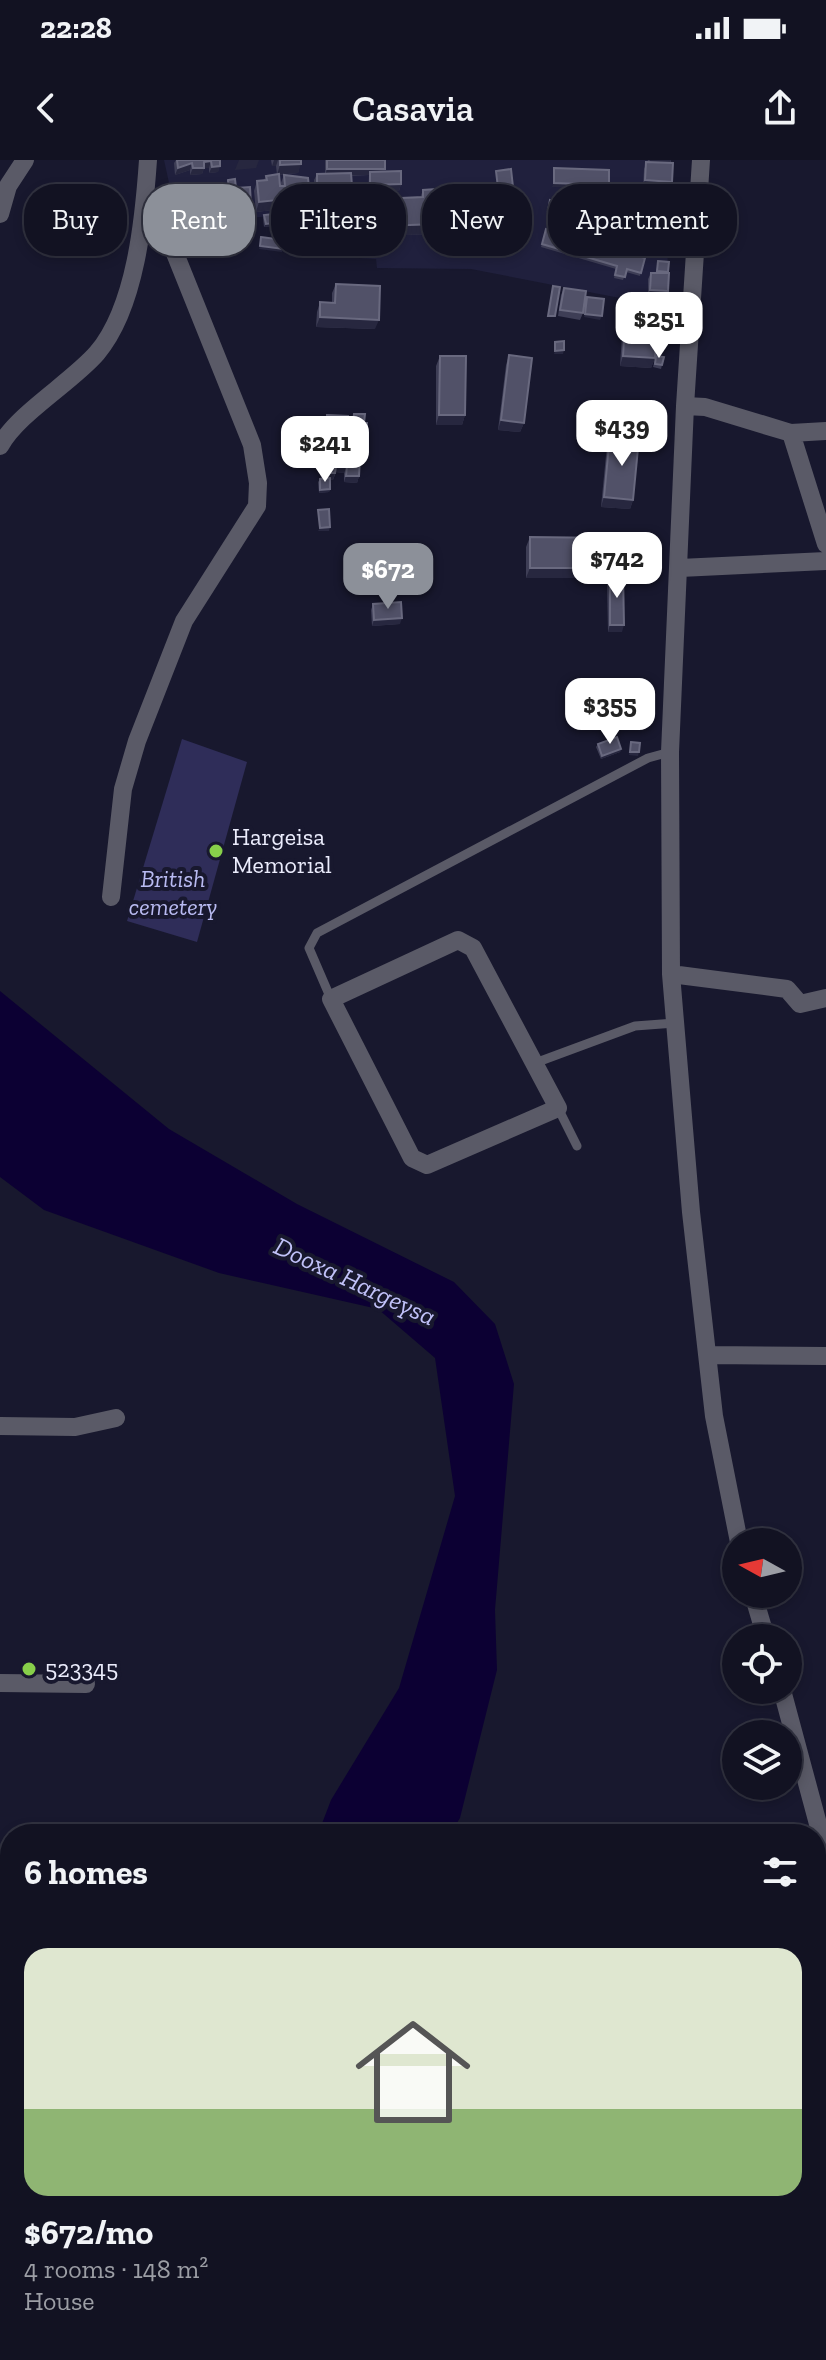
<!DOCTYPE html>
<html lang="en">
<head>
<meta charset="utf-8">
<style>
  :root { --surface:#121222; --page:#1f202f; --text:#f1f3f6; --muted:#9c9ea5; --line:#313240; --accent:#8c9099 }
  body { margin:0; font-family:"Zilla Slab",serif; background:var(--page); color:var(--text); height:100vh; display:flex; flex-direction:column; font-size:30px; white-space:nowrap }
  * { box-sizing:border-box; margin:0 }
  p { font-size:26px; color:var(--muted) }
  .icon { flex:none; width:44px; height:44px; fill:none; stroke:currentColor; stroke-width:2; stroke-linecap:round; stroke-linejoin:round }
  .map { position:relative; flex:1; overflow:hidden }
  .drawer { position:absolute; left:0px; top:1664px; width:826px; height:536px; display:flex; flex-direction:column; background:var(--surface); border-radius:32px 32px 0 0; box-shadow:0 4px 12px #0003,0 0 0 2px var(--line) }
  .drawer>* { flex:none }
  .guide { position:absolute; left:24px; top:24px; width:778px; height:72px; display:flex; gap:16px }
  .needle { width:52px; rotate:278deg }
  .controls { position:absolute; left:722px; top:1368px; display:grid; gap:16px }
  .controls a { display:grid; place-items:center; width:80px; height:80px; border-radius:50%; background:var(--surface); box-shadow:0 4px 12px #0003,0 0 0 2px var(--line); font-size:40px }
  .price { position:absolute; translate:-50% -68px; padding:0 18px; border-radius:16px; background:#fff; color:#222; font-size:26px; line-height:52px; filter:drop-shadow(0 2px 4px #0008) }
  .price::after { content:''; position:absolute; left:50%; top:48px; width:24px; height:18px; margin-left:-12px; background:inherit; clip-path:polygon(0 0,100% 0,50% 100%) }
  .price.selected { background:var(--accent); color:#fff }
  ul { padding:0; list-style:none }
  li { display:grid; align-content:center; gap:16px; height:424px; padding:0 24px }
  li+li { border-top:2px solid var(--line) }
  li span { display:grid; place-items:center; height:248px; border-radius:24px; color:#555 }
  li>.icon { margin-inline-start:auto }
  span .icon { width:144px; height:144px; fill:#fffc; stroke-width:1 }
  li b { font-size:34px }
  h2 { display:flex; justify-content:space-between; align-items:center; height:96px; padding:0 24px; font-size:34px }
  .tag { padding:0 28px; border-radius:32px; background:var(--surface); box-shadow:0 4px 12px #0003,0 0 0 2px var(--line); font-size:28px; line-height:72px }
  .tag.selected { background:var(--accent); color:#fff }
  .status { display:flex; justify-content:space-between; align-items:center; height:56px; padding:0 40px; background:var(--surface); direction:ltr }
  .status svg { height:22px; fill:currentColor }
  header { display:flex; justify-content:space-between; align-items:center; height:104px; padding:0 24px; background:var(--surface); font-size:36px; font-weight:600 }
  .map>svg:first-child { display:block }
  .built { fill:#20203d }
  .green { fill:#2f2d59 }
  .water { fill:#0c0033 }
  .lines { fill:none; stroke-linecap:round; stroke-linejoin:round }
  .stream { stroke:#0c0033; stroke-width:5 }
  .lane { stroke:#5a5a67; stroke-width:9 }
  .street { stroke:#5a5a67; stroke-width:18 }
  .wall { fill:#3e3e56 }
  .shaded-wall { fill:#27273f }
  .building { fill:#515168; stroke:#69697f; stroke-width:2 }
  .poi-dot { fill:#87cf4a; stroke:#18182e; stroke-width:3 }
  .labels { text-anchor:middle; stroke-width:8; stroke-linejoin:round; paint-order:stroke }
  .poi-label { font-size:24px; fill:#ebecfc; stroke:#18182e; text-anchor:start }
  .park-label { font-size:24px; font-style:italic; fill:#b9bbf2; stroke:#18182e }
  .water-label { font-size:26px; font-style:italic; fill:#c1c2f9; stroke:#18182e }
</style>
</head>
<body>
<div class="status"><b>22:28</b><svg viewBox="0 0 49 12"><path d="M0 12V9h3v3zM5 12V6h3v6zM10 12V3h3v9zM15 12V0h3v12zM26 1h20v11H26zM47 4h2v5h-2z"/></svg></div>
<header><svg class="icon" aria-label="back" viewBox="0 0 24 24"><path d="M15 5l-7 7 7 7"/></svg>Casavia<svg class="icon" aria-label="share" viewBox="0 0 24 24"><path d="M12 15V3M7 8l5-5 5 5M5 13v7h14v-7"/></svg></header>
<div class="map">
<svg width="826" height="2200" viewBox="0 0 826 2200">
  <rect width="100%" height="100%" fill="#18182e"/>
  <path class="built" d="M 164,0 L 671,0 L 666,147 L 471,109 L 377,108 L 376,99 L 309,95 L 309,53 L 178,64 Z"/>
  <path class="green" d="M 182,579 L 247,602 L 197,782 L 127,761 Z"/>
  <path class="water" d="M 0,831 L 169,969 L 297,1044 L 454,1122 L 495,1164 L 514,1224 L 495,1450 L 497,1510 L 460,1658 L 450,1674 L 318,1674 L 331,1640 L 399,1528 L 455,1336 L 435,1198 L 378,1149 L 219,1113 L 44,1050 L 0,1017 Z
    M 255,2190 L 380,2190 L 384,2200 L 258,2200 Z"/>
  <g class="lines">
    <path class="stream" d="M 215,2200 L 218,2190"/>
    <path class="lane" d="M 331,839 L 309,788 L 317,773 L 648,598 L 670,592
      M 535,903 L 635,866 L 675,863
      M 558,948 L 577,986"/>
    <path class="street" d="M 701,0 L 685,246 L 670,592 L 671,814 L 691,1052 L 714,1256 L 739,1382
      M 0,54 L 8,26 L 25,0
      M 685,246 L 705,247 L 791,273 L 826,271
      M 791,273 L 826,384
      M 0,286 C 17,254 72,222 97,193 C 136,147 144,58 148,0
      M 680,408 L 826,401
      M 111,737 L 123,629 L 137,581 L 184,461 L 257,346 L 258,323 L 252,285 L 160,56 L 145,49
      M 458,780 L 473,788 L 558,948 L 427,1005 L 412,998 L 331,839 Z
      M 671,814 L 787,829 L 800,844 L 826,838
      M 707,1195 L 826,1196
      M 0,1266 L 75,1267 L 116,1258
      M 753,1434 L 766,1478
      M 0,1523 L 86,1524
      M 782,1530 L 818,1664 L 826,1714
      M 0,1823 L 10,1823
      M 0,1991 L 10,1992
      M 0,2134 L 10,2134"/>
  </g>
  <path class="wall" d="M 176,0 L 220,0 L 218,12 L 209,13 L 209,8 L 204,8 L 202,14 L 190,15 L 190,10 L 175,15 L 174,3 Z
    M 271,0 L 301,0 L 298,13 L 279,15 L 280,25 L 284,15 L 310,37 L 307,47 L 289,49 L 288,52 L 290,64 L 264,67 L 263,58 L 264,55 L 274,54 L 273,50 L 256,52 L 254,31 L 257,21 L 264,20 L 266,16 L 277,15 L 276,6 L 272,6 Z
    M 325,0 L 385,0 L 384,12 L 401,24 L 399,31 L 368,32 L 369,15 L 351,16 L 349,32 L 330,33 L 330,38 L 328,45 L 315,45 L 314,20 L 317,14 L 325,13 Z
    M 648,0 L 671,0 L 670,28 L 643,27 L 644,9 Z
    M 228,20 L 251,45 L 249,52 L 233,54 L 254,61 L 252,68 L 196,71 L 195,63 L 198,56 L 222,55 L 221,42 L 224,35 L 226,35 L 225,27 Z
    M 423,30 L 434,74 L 377,76 L 377,72 L 370,72 L 369,53 L 372,43 L 378,42 L 379,39 L 420,38 Z
    M 464,38 L 509,64 L 505,74 L 468,76 L 468,69 L 461,64 L 460,48 Z
    M 638,38 L 663,64 L 661,71 L 636,70 L 636,45 Z
    M 570,43 L 608,69 L 607,72 L 565,60 Z
    M 546,69 L 645,98 L 640,116 L 626,112 L 623,120 L 614,118 L 616,109 L 541,87 Z
    M 658,101 L 666,137 L 648,136 L 648,119 L 651,113 L 656,113 Z
    M 336,124 L 375,169 L 316,167 L 317,152 L 320,142 L 332,143 L 332,133 Z
    M 564,128 L 583,153 L 580,160 L 558,156 L 561,135 Z
    M 626,150 L 655,198 L 651,208 L 620,206 L 623,160 Z
    M 509,195 L 524,263 L 520,272 L 498,270 L 506,205 Z
    M 440,196 L 465,255 L 462,265 L 436,265 L 436,206 Z
    M 656,196 L 664,197 L 661,209 L 653,207 Z
    M 354,254 L 363,298 L 360,298 L 359,316 L 357,323 L 344,322 L 344,313 L 336,312 L 333,320 L 330,320 L 330,329 L 329,332 L 319,333 L 318,322 L 320,319 L 321,319 L 322,302 L 324,298 L 323,298 L 323,265 L 327,255 L 348,263 L 352,263 Z
    M 610,275 L 633,340 L 630,349 L 601,347 L 607,285 Z
    M 530,377 L 607,418 L 526,418 L 526,387 Z
    M 641,390 L 656,410 L 653,417 L 625,416 L 625,404 L 627,397 L 638,397 Z
    M 610,414 L 622,472 L 608,472 L 607,421 Z
    M 373,444 L 400,464 L 372,466 L 371,450 Z
    M 598,584 L 621,589 L 620,592 L 601,599 L 596,587 Z"/>
  <path class="shaded-wall" d="M 239,0 L 259,0 L 256,8 L 235,10 Z
    M 274,0 L 278,0 L 276,6 L 272,6 Z
    M 650,0 L 671,0 L 669,6 L 647,6 Z
    M 211,1 L 209,8 L 204,8 L 202,14 L 190,15 L 193,8 L 204,2 Z
    M 192,3 L 190,10 L 175,15 L 178,8 Z
    M 301,4 L 298,13 L 277,15 L 280,5 Z
    M 220,6 L 218,12 L 209,13 L 212,7 Z
    M 327,9 L 385,9 L 383,15 L 370,12 L 369,15 L 325,16 Z
    M 645,20 L 672,22 L 670,28 L 643,27 Z
    M 554,23 L 609,25 L 608,28 L 552,27 Z
    M 401,24 L 399,31 L 368,32 L 370,25 Z
    M 330,26 L 352,26 L 349,32 L 328,33 Z
    M 513,27 L 512,30 L 497,31 L 498,28 Z
    M 310,37 L 307,47 L 289,49 L 287,55 L 274,56 L 277,46 L 290,39 Z
    M 330,38 L 328,45 L 315,45 L 317,39 Z
    M 277,40 L 273,50 L 256,52 L 259,42 Z
    M 251,45 L 249,52 L 234,53 L 232,58 L 222,59 L 225,52 L 234,47 Z
    M 254,61 L 252,68 L 196,71 L 198,65 Z
    M 291,61 L 290,64 L 264,67 L 266,64 Z
    M 373,62 L 380,62 L 377,72 L 370,72 Z
    M 438,64 L 434,74 L 377,76 L 381,66 Z
    M 509,64 L 505,74 L 468,76 L 472,67 Z
    M 638,64 L 663,64 L 661,71 L 636,70 Z
    M 260,86 L 283,89 L 282,92 L 259,89 Z
    M 210,87 L 236,88 L 235,91 L 209,90 Z
    M 650,130 L 668,131 L 666,137 L 648,136 Z
    M 585,154 L 602,156 L 600,160 L 584,157 Z
    M 320,157 L 379,160 L 375,169 L 316,167 Z
    M 564,190 L 563,194 L 554,194 L 555,191 Z
    M 623,196 L 655,198 L 651,208 L 620,206 Z
    M 439,255 L 465,255 L 462,265 L 436,265 Z
    M 501,260 L 524,263 L 520,272 L 498,270 Z
    M 326,288 L 367,289 L 363,298 L 323,298 Z
    M 336,306 L 347,306 L 344,313 L 334,312 Z
    M 323,313 L 335,313 L 333,320 L 321,319 Z
    M 346,316 L 359,316 L 357,323 L 344,322 Z
    M 330,329 L 329,332 L 319,333 L 320,330 Z
    M 604,337 L 633,340 L 630,349 L 601,347 Z
    M 330,367 L 329,371 L 318,371 L 320,368 Z
    M 530,408 L 611,408 L 607,418 L 526,418 Z
    M 627,410 L 656,410 L 653,417 L 625,416 Z
    M 402,458 L 400,464 L 372,466 L 374,460 Z
    M 610,465 L 624,465 L 622,472 L 608,472 Z
    M 621,589 L 620,592 L 601,599 L 602,596 Z
    M 630,592 L 639,592 L 638,596 L 629,595 Z"/>
  <path class="building" d="M 177,0 L 220,0 L 220,6 L 212,7 L 211,1 L 204,2 L 204,8 L 193,8 L 192,3 L 178,8 Z
    M 280,0 L 301,0 L 301,4 L 280,5 Z
    M 327,0 L 385,0 L 385,9 L 327,9 Z
    M 646,2 L 673,3 L 672,22 L 645,20 Z
    M 554,8 L 609,10 L 609,25 L 554,23 Z
    M 511,9 L 513,27 L 498,28 L 496,11 Z
    M 401,11 L 401,24 L 370,25 L 370,12 Z
    M 351,13 L 352,26 L 330,26 L 330,38 L 317,39 L 317,14 Z
    M 279,14 L 280,26 L 285,26 L 284,15 L 308,18 L 310,37 L 290,39 L 291,45 L 277,46 L 277,40 L 259,42 L 257,21 L 267,20 L 266,16 Z
    M 235,19 L 236,28 L 250,27 L 251,45 L 234,47 L 234,51 L 225,52 L 224,35 L 229,35 L 228,20 Z
    M 436,29 L 438,64 L 381,66 L 380,62 L 373,62 L 372,43 L 379,42 L 379,39 L 423,37 L 423,30 Z
    M 507,35 L 509,64 L 472,67 L 471,59 L 464,54 L 464,38 Z
    M 638,38 L 664,39 L 663,64 L 638,64 Z
    M 550,40 L 556,41 L 555,52 L 548,51 Z
    M 570,43 L 612,55 L 608,69 L 566,57 Z
    M 290,52 L 291,61 L 266,64 L 264,55 Z
    M 254,53 L 254,61 L 198,65 L 198,56 Z
    M 546,69 L 645,98 L 641,113 L 627,109 L 625,117 L 615,115 L 617,106 L 542,84 Z
    M 261,77 L 284,80 L 283,89 L 260,86 Z
    M 211,78 L 236,79 L 236,88 L 210,87 Z
    M 658,101 L 669,102 L 668,112 L 657,111 Z
    M 651,113 L 669,113 L 668,131 L 650,130 Z
    M 336,124 L 380,126 L 379,160 L 320,157 L 320,142 L 335,143 Z
    M 553,126 L 560,127 L 555,156 L 548,156 Z
    M 564,128 L 586,131 L 583,153 L 560,150 Z
    M 587,137 L 604,139 L 602,156 L 585,154 Z
    M 626,150 L 658,152 L 655,198 L 623,196 Z
    M 564,181 L 564,190 L 555,191 L 555,182 Z
    M 509,195 L 532,198 L 524,263 L 501,260 Z
    M 440,196 L 466,196 L 465,255 L 439,255 Z
    M 656,196 L 664,197 L 662,205 L 655,204 Z
    M 354,254 L 365,254 L 364,263 L 353,263 Z
    M 327,255 L 348,256 L 348,263 L 367,263 L 367,289 L 326,288 Z
    M 610,275 L 639,278 L 633,340 L 604,337 Z
    M 324,296 L 360,298 L 359,316 L 346,316 L 347,306 L 336,306 L 335,313 L 323,313 Z
    M 330,318 L 330,329 L 320,330 L 320,319 Z
    M 329,349 L 330,367 L 320,368 L 318,350 Z
    M 530,377 L 611,378 L 611,408 L 530,408 Z
    M 641,390 L 656,390 L 656,410 L 627,410 L 627,397 L 641,397 Z
    M 610,414 L 623,414 L 624,465 L 610,465 Z
    M 401,442 L 402,458 L 374,460 L 373,444 Z
    M 617,577 L 621,589 L 602,596 L 598,584 Z
    M 631,582 L 640,583 L 639,592 L 630,592 Z"/>
  <g class="poi-dot">
    <circle cx="216" cy="691" r="8"/>
    <circle cx="29" cy="1509" r="8"/>
  </g>
  <g class="labels">
    <g class="poi-label">
      <text x="232" y="685">Hargeisa<tspan x="232" dy="28">Memorial</tspan></text>
      <text x="45" y="1517">523345</text>
    </g>
    <g class="park-label">
      <text x="173" y="727">British<tspan x="173" dy="28">cemetery</tspan></text>
    </g>
    <g class="water-label">
      <text transform="translate(355 1121) rotate(25)" y="9">Dooxa Hargeysa</text>
    </g>
  </g>
</svg>
<div class="controls">
<a><svg class="needle" viewBox="-14 -14 28 28"><path d="M0-13l5 13h-10z" fill="#e53935"/><path d="M0 13l5-13h-10z" fill="#9c9ea5"/></svg></a>
<a><svg class="icon" aria-label="locate" viewBox="0 0 24 24"><circle cx="12" cy="12" r="6"/><path d="M12 2v4M12 18v4M2 12h4M18 12h4"/></svg></a>
<a><svg class="icon" aria-label="layers" viewBox="0 0 24 24"><path d="M12 4l9 5-9 5-9-5zM3 14l9 5 9-5"/></svg></a>
</div>
<b class="price" style="left:659px;top:200px">$251</b>
<b class="price" style="left:622px;top:308px">$439</b>
<b class="price" style="left:325px;top:324px">$241</b>
<b class="price" style="left:617px;top:440px">$742</b>
<b class="price selected" style="left:388px;top:451px">$672</b>
<b class="price" style="left:610px;top:586px">$355</b>
<div class="guide">
<a class="tag">Buy</a>
<a class="tag selected">Rent</a>
<a class="tag">Filters</a>
<a class="tag">New</a>
<a class="tag">Apartment</a>
</div>
<section class="drawer">
<h2>6 homes<svg class="icon" aria-label="filters" viewBox="0 0 24 24"><path d="M4 7h16M4 17h16"/><circle cx="9" cy="7" r="2"/><circle cx="15" cy="17" r="2"/></svg></h2>
<ul>
<li><span style="background:linear-gradient(#dfe7d0 65%,#8fb573 0)"><svg class="icon" aria-label="home" viewBox="0 0 24 24"><path d="M3 11l9-7 9 7M6 9v11h12V9"/></svg></span><div><b>$672/mo</b><p>4 rooms · 148 m²</p><p>House</p></div></li>
</ul>
</section>
</div>
</body>
</html>
